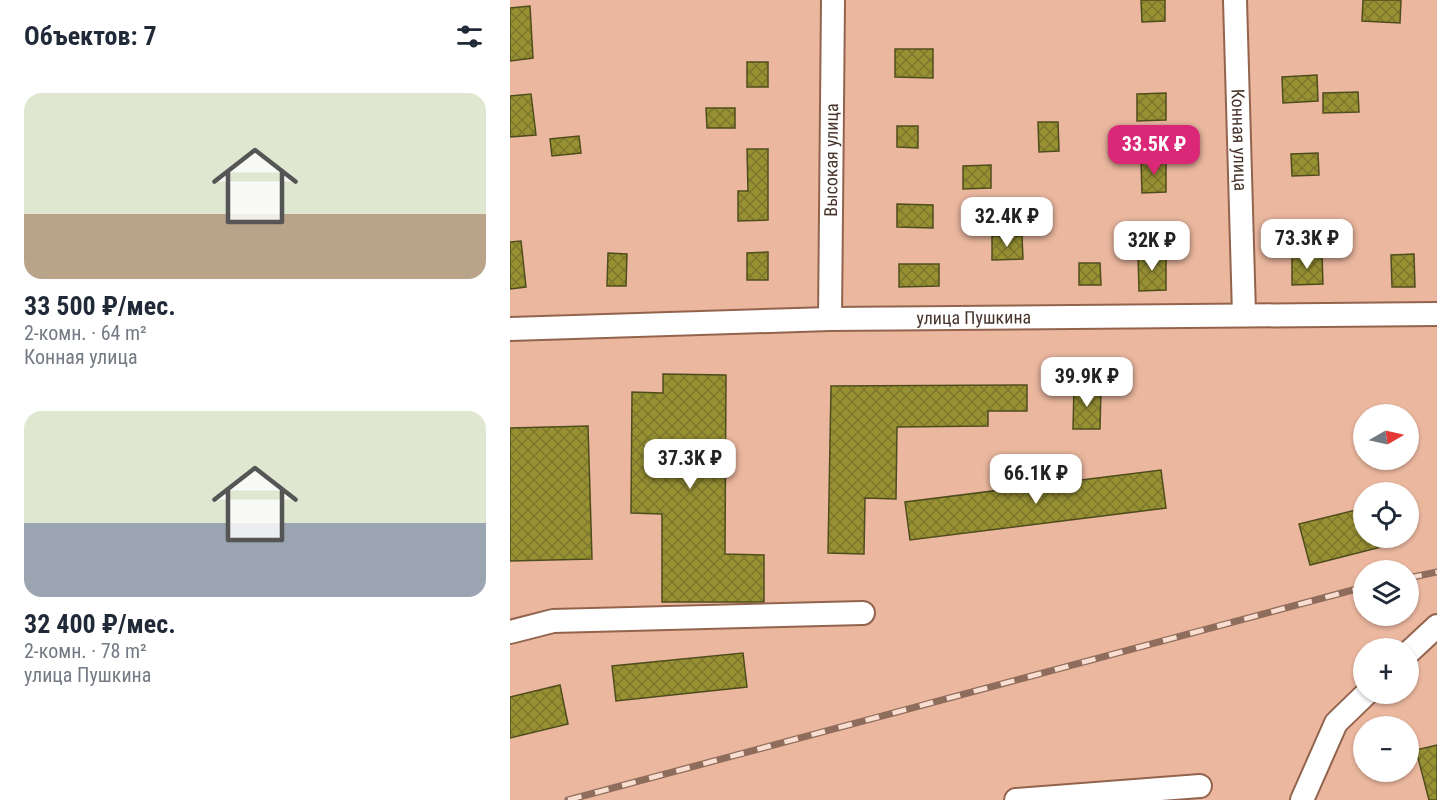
<!DOCTYPE html>
<html lang="ru">
<head>
<meta charset="utf-8">
<style>
  :root { --surface:#fff; --page:#f2f2f3; --text:#1f2937; --muted:#747a83; --accent:#db2777 }
  body { margin:0; font-family:"Roboto Condensed",sans-serif; background:var(--page); color:var(--text); height:100vh; display:flex; flex-direction:column; font-size:22px; white-space:nowrap }
  * { box-sizing:border-box; margin:0 }
  p { font-size:20px; color:var(--muted) }
  .icon { flex:none; width:33px; height:33px; fill:none; stroke:currentColor; stroke-width:2; stroke-linecap:round; stroke-linejoin:round }
  .map { position:relative; flex:1; overflow:hidden }
  .side { display:flex; flex-direction:column; background:var(--surface); width:510px }
  .side>* { flex:none }
  .needle { width:39px; rotate:81deg }
  .tools { position:absolute; left:843px; top:404px; display:grid; gap:12px }
  .tools a { display:grid; place-items:center; width:66px; height:66px; border-radius:50%; background:var(--surface); box-shadow:0 2px 4px #0004; font-size:30px }
  .price { position:absolute; translate:-50% -51px; padding:0 14px; border-radius:12px; background:#fff; color:#222; font-size:20px; line-height:39px; filter:drop-shadow(0 2px 3px #0008) }
  .price::after { content:''; position:absolute; left:50%; top:36px; width:18px; height:14px; margin-left:-9px; background:inherit; clip-path:polygon(0 0,100% 0,50% 100%) }
  .price.selected { background:var(--accent); color:#fff }
  ul { padding:0; list-style:none }
  li { display:grid; align-content:center; gap:12px; height:318px; padding:0 24px }
  li span { display:grid; place-items:center; height:186px; border-radius:18px; color:#555 }
  li>.icon { margin-inline-start:auto }
  span .icon { width:108px; height:108px; fill:#fffc; stroke-width:1 }
  li b { font-size:26px }
  h2 { display:flex; justify-content:space-between; align-items:center; height:72px; padding:0 24px; font-size:26px }
  main { display:flex; flex:1; min-height:0 }
  .map>svg:first-child { display:block }
  .building { fill:url(#building-cross-hatch); stroke:#504d1c; stroke-width:1.5 }
  .lines { fill:none; stroke-linecap:round; stroke-linejoin:round }
  .minor-casing { stroke:#92644e; stroke-width:26 }
  .minor { stroke:#fff; stroke-width:22 }
  .rail-casing { stroke:#8f6d5c; stroke-width:7 }
  .rail { stroke:#faded2; stroke-width:4.5; stroke-dasharray:14; stroke-linecap:butt }
  .labels { text-anchor:middle; stroke-width:6; stroke-linejoin:round; paint-order:stroke }
  .street-label { font-size:18px; fill:#473329; stroke:#faded2 }
</style>
</head>
<body>
<main>
<section class="side">
<h2>Объектов: 7<svg class="icon" aria-label="filters" viewBox="0 0 24 24"><path d="M4 7h16M4 17h16"/><circle cx="9" cy="7" r="2"/><circle cx="15" cy="17" r="2"/></svg></h2>
<ul>
<li><span style="background:linear-gradient(#dfe7d0 65%,#b9a48a 0)"><svg class="icon" aria-label="home" viewBox="0 0 24 24"><path d="M3 11l9-7 9 7M6 9v11h12V9"/></svg></span><div><b>33 500 ₽/мес.</b><p>2-комн. · 64 m²</p><p>Конная улица</p></div></li>
<li><span style="background:linear-gradient(#dfe7d0 60%,#9aa5b1 0)"><svg class="icon" aria-label="home" viewBox="0 0 24 24"><path d="M3 11l9-7 9 7M6 9v11h12V9"/></svg></span><div><b>32 400 ₽/мес.</b><p>2-комн. · 78 m²</p><p>улица Пушкина</p></div></li>
</ul>
</section>
<div class="map">
<svg width="927" height="800" viewBox="0 0 927 800">
  <defs>
    <pattern id="building-cross-hatch" width="8" height="8" patternUnits="userSpaceOnUse" patternTransform="scale(1.5)"><rect width="8" height="8" fill="#979134"/><path d="M0 0l8 8M0 8l8-8" fill="none" stroke="#7d772c"/></pattern>
  </defs>
  <rect width="100%" height="100%" fill="#ebb79f"/>
  <path class="building" d="M 631,0 L 655,0 L 655,21 L 632,22 Z
    M 853,0 L 891,0 L 890,23 L 852,21 Z
    M 20,6 L 23,58 L 0,61 L 0,8 Z
    M 385,49 L 423,49 L 423,78 L 385,77 Z
    M 237,62 L 258,62 L 258,87 L 237,87 Z
    M 807,75 L 808,101 L 773,103 L 772,77 Z
    M 848,92 L 849,112 L 813,113 L 813,93 Z
    M 656,93 L 656,120 L 627,121 L 627,94 Z
    M 21,94 L 26,135 L 0,137 L 0,96 Z
    M 196,108 L 225,108 L 225,128 L 197,128 Z
    M 528,122 L 548,122 L 549,151 L 529,152 Z
    M 387,126 L 408,126 L 408,148 L 387,147 Z
    M 69,136 L 71,153 L 42,156 L 40,139 Z
    M 237,149 L 258,149 L 258,220 L 228,221 L 228,191 L 238,191 Z
    M 808,153 L 809,175 L 782,176 L 781,154 Z
    M 656,159 L 656,192 L 632,193 L 631,160 Z
    M 481,165 L 481,188 L 453,189 L 453,166 Z
    M 387,204 L 423,205 L 423,228 L 387,227 Z
    M 482,236 L 512,236 L 513,259 L 482,260 Z
    M 11,241 L 16,287 L 0,289 L 0,242 Z
    M 258,252 L 258,280 L 237,280 L 237,253 Z
    M 98,253 L 117,254 L 116,286 L 97,286 Z
    M 656,253 L 656,290 L 629,291 L 628,254 Z
    M 904,254 L 905,287 L 882,287 L 881,255 Z
    M 812,255 L 813,284 L 782,285 L 782,256 Z
    M 569,263 L 590,263 L 591,285 L 569,285 Z
    M 389,264 L 429,264 L 429,286 L 389,287 Z
    M 153,374 L 216,375 L 215,554 L 254,555 L 254,602 L 152,602 L 152,514 L 121,513 L 122,392 L 153,393 Z
    M 517,385 L 517,411 L 478,411 L 478,426 L 387,427 L 386,499 L 355,498 L 354,554 L 318,553 L 321,386 Z
    M 564,387 L 591,388 L 590,429 L 563,429 Z
    M 78,426 L 82,559 L 0,561 L 0,428 Z
    M 651,470 L 656,508 L 400,540 L 395,502 Z
    M 854,508 L 854,537 L 886,537 L 887,543 L 800,565 L 789,524 Z
    M 233,653 L 237,687 L 106,701 L 102,666 Z
    M 50,685 L 58,724 L 0,738 L 0,697 Z
    M 927,745 L 927,800 L 919,800 L 906,750 Z"/>
  <g class="lines">
    <g class="minor-casing">
      <g id="minor">
        <path id="s1" d="M 725,0 L 734,314"/>
        <path id="s2" d="M 320,319 L 323,0"/>
        <path id="s3" d="M 0,329 L 320,319 L 927,314"/>
        <path d="M 0,632 L 43,621 L 353,613"/>
        <path d="M 898,653 L 927,626"/>
        <path d="M 506,800 L 690,786"/>
        <path d="M 792,800 L 826,723 L 857,693"/>
      </g>
    </g>
    <use href="#minor" class="minor"/>
    <g class="rail-casing">
      <path id="rail" d="M 898,578 L 927,572
        M 58,800 L 854,587"/>
    </g>
    <use href="#rail" class="rail"/>
  </g>
  <g class="labels">
    <g class="street-label">
      <text dy="6" stroke="none"><textPath href="#s1" startOffset="140">Конная улица</textPath></text>
      <text dy="6" stroke="none"><textPath href="#s2" startOffset="159">Высокая улица</textPath></text>
      <text dy="6" stroke="none"><textPath href="#s3" startOffset="464">улица Пушкина</textPath></text>
    </g>
  </g>
</svg>
<div class="tools">
<a><svg class="needle" viewBox="-14 -14 28 28"><path d="M0-13l5 13h-10z" fill="#e53935"/><path d="M0 13l5-13h-10z" fill="#747a83"/></svg></a>
<a><svg class="icon" aria-label="locate" viewBox="0 0 24 24"><circle cx="12" cy="12" r="6"/><path d="M12 2v4M12 18v4M2 12h4M18 12h4"/></svg></a>
<a><svg class="icon" aria-label="layers" viewBox="0 0 24 24"><path d="M12 4l9 5-9 5-9-5zM3 14l9 5 9-5"/></svg></a>
<a>+</a>
<a>−</a>
</div>
<b class="price selected" style="left:644px;top:176px">33.5K ₽</b>
<b class="price" style="left:497px;top:248px">32.4K ₽</b>
<b class="price" style="left:797px;top:270px">73.3K ₽</b>
<b class="price" style="left:642px;top:272px">32K ₽</b>
<b class="price" style="left:577px;top:408px">39.9K ₽</b>
<b class="price" style="left:180px;top:490px">37.3K ₽</b>
<b class="price" style="left:526px;top:505px">66.1K ₽</b>
</div>
</main>
</body>
</html>
